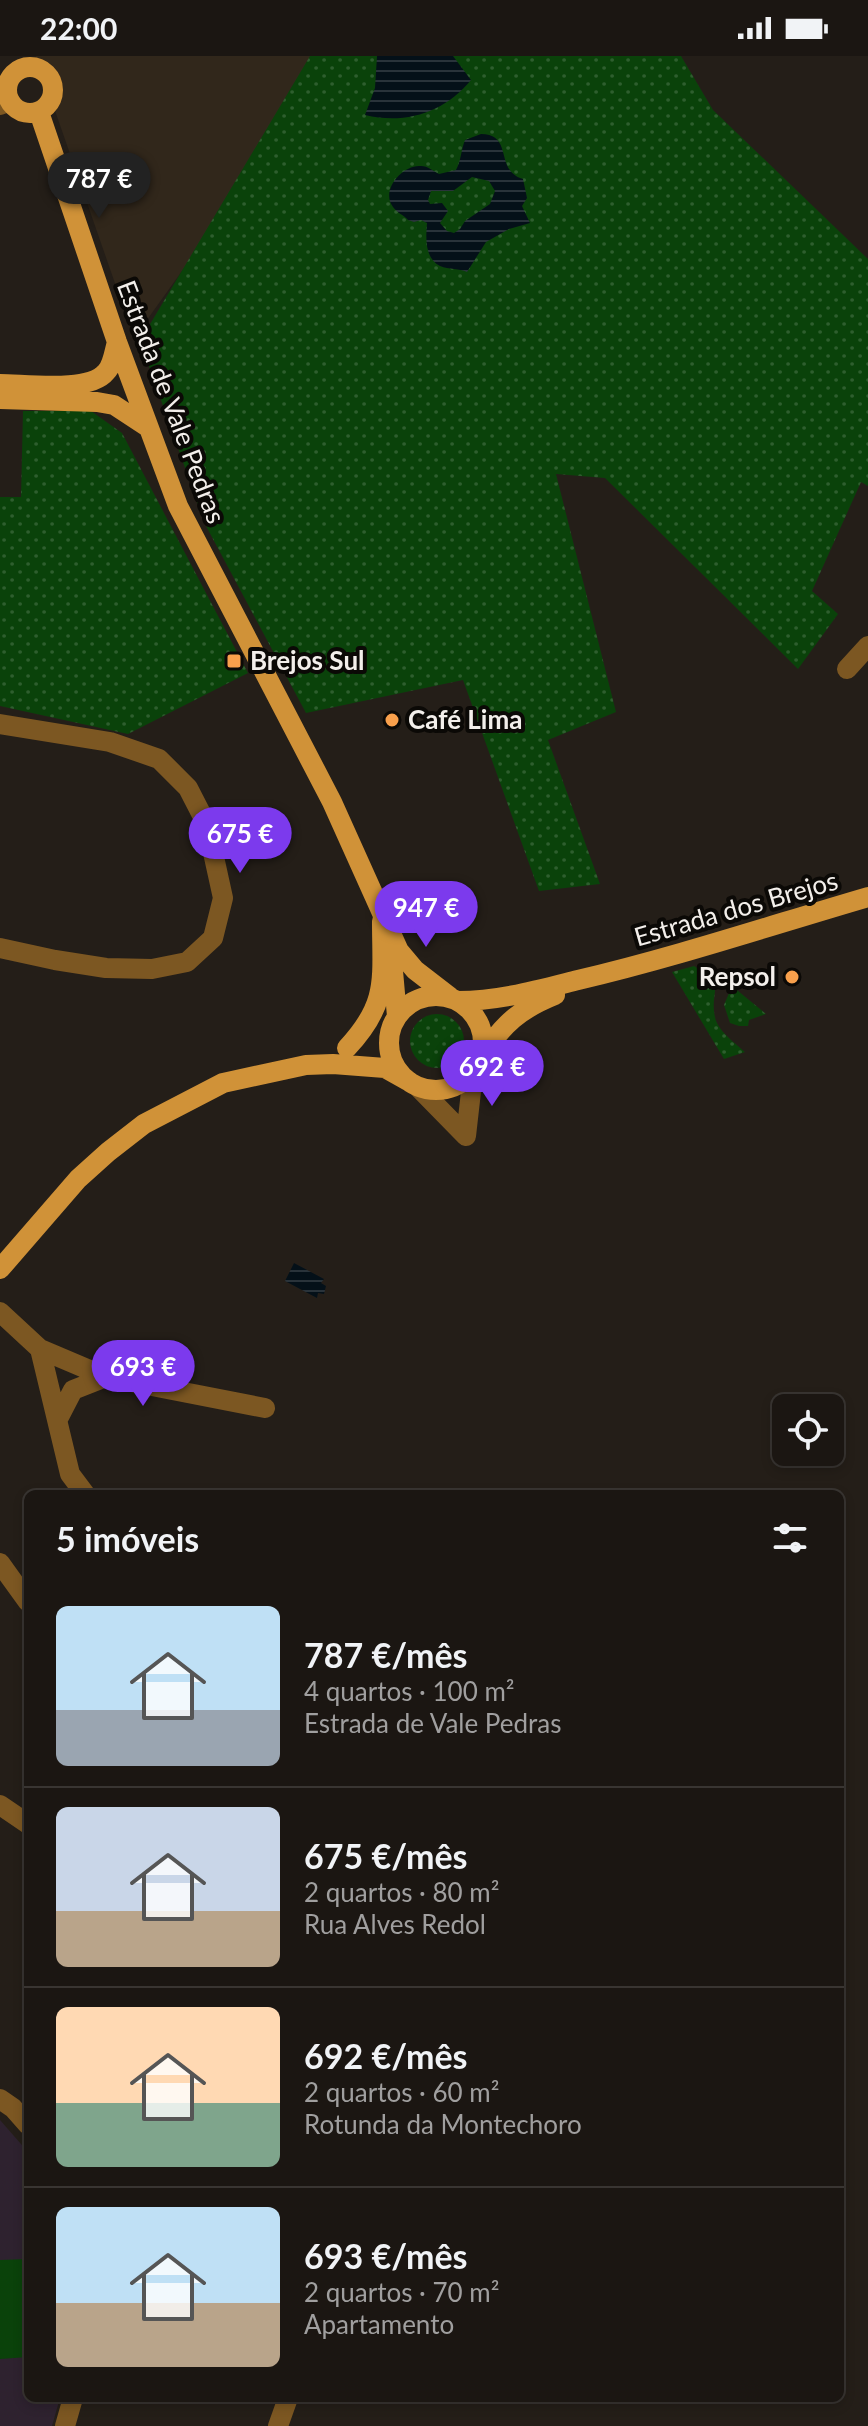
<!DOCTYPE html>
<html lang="pt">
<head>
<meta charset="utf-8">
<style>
  :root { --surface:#1b1612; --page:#241f1b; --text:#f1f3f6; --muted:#a09f9f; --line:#393532; --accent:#7c3aed }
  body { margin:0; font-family:Lato,sans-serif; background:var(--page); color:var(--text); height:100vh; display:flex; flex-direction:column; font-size:30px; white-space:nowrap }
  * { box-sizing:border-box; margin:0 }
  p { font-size:26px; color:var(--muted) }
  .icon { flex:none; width:44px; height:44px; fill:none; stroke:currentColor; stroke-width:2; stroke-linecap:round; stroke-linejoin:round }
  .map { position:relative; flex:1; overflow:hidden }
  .sheet { position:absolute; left:24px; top:1434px; width:820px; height:912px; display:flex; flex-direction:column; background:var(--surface); border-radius:12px; box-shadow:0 4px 12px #0003,0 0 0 2px var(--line) }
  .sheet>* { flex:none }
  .tools { position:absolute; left:772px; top:1338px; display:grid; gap:16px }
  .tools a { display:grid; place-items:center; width:72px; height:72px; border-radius:12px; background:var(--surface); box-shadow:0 4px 12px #0003,0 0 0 2px var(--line); font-size:40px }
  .price { position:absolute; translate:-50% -68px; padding:0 18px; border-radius:28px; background:var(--accent); color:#fff; font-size:26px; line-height:52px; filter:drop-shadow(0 2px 4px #0008) }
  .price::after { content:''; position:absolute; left:50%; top:48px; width:24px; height:18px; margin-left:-12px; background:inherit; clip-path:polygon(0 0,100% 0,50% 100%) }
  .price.current { background:#222; color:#fff }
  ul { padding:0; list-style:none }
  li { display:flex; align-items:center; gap:24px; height:200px; padding:0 32px }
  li+li { border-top:2px solid var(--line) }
  li span { display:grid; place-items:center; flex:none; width:224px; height:160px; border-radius:12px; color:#555 }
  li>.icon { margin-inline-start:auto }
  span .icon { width:96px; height:96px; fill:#fffc; stroke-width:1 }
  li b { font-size:34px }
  h2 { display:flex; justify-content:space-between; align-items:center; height:96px; padding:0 32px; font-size:34px }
  .status { display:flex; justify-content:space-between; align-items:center; height:56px; padding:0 40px; background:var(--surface); direction:ltr }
  .status svg { height:22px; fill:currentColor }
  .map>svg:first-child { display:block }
  .built { fill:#31271b }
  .education { fill:#2e222f }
  .grass { fill:url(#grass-dots) }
  .pitch { fill:#0a420a }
  .water { fill:url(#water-rules); fill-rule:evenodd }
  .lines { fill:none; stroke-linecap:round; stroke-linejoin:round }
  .minor { stroke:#7c5722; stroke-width:20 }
  .major { stroke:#d09238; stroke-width:20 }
  .poi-dot { fill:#f9a04c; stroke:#0b0906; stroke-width:3 }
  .labels { text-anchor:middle; stroke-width:8; stroke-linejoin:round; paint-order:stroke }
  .street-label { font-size:26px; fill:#f3efeb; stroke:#0b0906 }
  .poi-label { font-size:26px; font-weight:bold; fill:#f3efeb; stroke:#0b0906; text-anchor:start }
</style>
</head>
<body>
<div class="status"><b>22:00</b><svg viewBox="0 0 49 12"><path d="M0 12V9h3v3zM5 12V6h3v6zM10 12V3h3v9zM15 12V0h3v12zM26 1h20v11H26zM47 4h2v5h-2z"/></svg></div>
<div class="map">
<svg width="868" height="2370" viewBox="0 0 868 2370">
  <defs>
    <pattern id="grass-dots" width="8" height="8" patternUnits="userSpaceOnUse" patternTransform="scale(2)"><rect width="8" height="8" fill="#0a420a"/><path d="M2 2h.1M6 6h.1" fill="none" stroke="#2e5e2e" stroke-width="1.8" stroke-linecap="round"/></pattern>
    <pattern id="water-rules" width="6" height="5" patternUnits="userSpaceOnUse" patternTransform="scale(2)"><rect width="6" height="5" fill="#041018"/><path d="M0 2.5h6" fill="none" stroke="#29333a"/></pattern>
  </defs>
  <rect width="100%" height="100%" fill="#241e18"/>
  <path class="built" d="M 36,0 L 336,0 L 134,282 Z"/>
  <path class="education" d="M 0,2064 L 28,2096 L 28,2342 L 60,2342 L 52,2370 L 0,2370 Z"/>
  <path class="grass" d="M 310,0 L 681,0 L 713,54 L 868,203 L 868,430 L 861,426 L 812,535 L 838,558 L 798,613 L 605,422 L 556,418 L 616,656 L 548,684 L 600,828 L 539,835 L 463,624 L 306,657 L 205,468 L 140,285 Z
    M 23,355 L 91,355 L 122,377 L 248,617 L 128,678 L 0,650 L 0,441 L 21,441 Z
    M 694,910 C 728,931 709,933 715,961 C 717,974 735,987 745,996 L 724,1003 L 672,916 Z
    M 732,930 L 766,958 L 749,964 L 748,970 L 739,970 L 730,967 L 724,949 Z
    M410 985a27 27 0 1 1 54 0a27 27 0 1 1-54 0Z"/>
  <path class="pitch" d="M 28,2203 L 28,2301 L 0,2303 L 0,2204 Z"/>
  <path class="water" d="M 377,0 L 453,0 L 471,24 C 445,56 406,69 365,59 L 375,32 Z
    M 481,78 C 514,78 494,115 523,123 L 527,142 L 522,150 L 530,167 L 509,173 L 486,186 L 467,216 C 459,212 449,214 440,210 C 424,202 426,181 427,167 L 421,164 L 414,166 L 408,164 C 404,159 397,157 393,151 C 380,134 403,108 421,110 C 428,110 433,115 439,118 L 456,114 C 461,105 461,94 465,84 ZM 472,121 L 489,125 L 495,135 L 490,148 L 465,165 L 460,173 L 454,177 L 447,175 L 440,167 L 448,155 L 442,147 L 430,148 L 428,144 L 431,135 L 453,135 Z
    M 294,1207 L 324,1223 L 321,1227 L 326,1230 L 324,1238 L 318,1237 L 317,1242 L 285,1225 Z"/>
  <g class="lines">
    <path class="minor" d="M 0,49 L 10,45
      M 847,613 L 868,590
      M 0,668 L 110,686 L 159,703 L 188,732 L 207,769 L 223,842 L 213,882 L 187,906 L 152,913 L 106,912 L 55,904 L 0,892
      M 419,1032 L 466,1080
      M 466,1080 L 473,1018
      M 0,1256 L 40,1293 L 70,1418 L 85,1438
      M 40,1293 L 106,1321 L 265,1352
      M 58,1363 L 73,1334 L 106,1321
      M 0,1507 L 28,1546
      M 0,1749 L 28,1768
      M 0,2043 L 13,2052 L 28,2069
      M 65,2370 L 73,2342
      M 278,2370 L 288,2342"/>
    <path class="major" d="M7 34a23 23 0 1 1 46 0a23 23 0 1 1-46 0Z
      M 39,56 L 117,286 L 178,450 L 332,746 L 399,895 L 415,914 L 450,941
      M 0,328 C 26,328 89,337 106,316 C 113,309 114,296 117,286
      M 0,343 L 97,346 L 114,349 L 149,372
      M 392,904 L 397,960
      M389 987a47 47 0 1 1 94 0a47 47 0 1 1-94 0Z
      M 458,945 C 499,945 538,934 578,924 C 676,901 772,869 868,841
      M 347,992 C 389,947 382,923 382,865
      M 483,999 C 503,968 520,953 555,939
      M 0,1213 L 78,1123 L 108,1096 L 144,1068 L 223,1027 L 306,1009 L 333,1008 L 385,1012 L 410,1026"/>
  </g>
  <g class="poi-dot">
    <rect x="226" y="597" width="16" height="16" rx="4"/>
    <circle cx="392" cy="664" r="8"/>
    <circle cx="792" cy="921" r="8"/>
  </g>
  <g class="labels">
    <g class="street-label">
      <text transform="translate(171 346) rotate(69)" y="9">Estrada de Vale Pedras</text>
      <text transform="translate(736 853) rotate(-16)" y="9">Estrada dos Brejos</text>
    </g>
    <g class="poi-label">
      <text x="250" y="614">Brejos Sul</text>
      <text x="408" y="673">Café Lima</text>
      <text x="776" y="930" text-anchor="end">Repsol</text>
    </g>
  </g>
</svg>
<div class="tools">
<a><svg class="icon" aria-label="locate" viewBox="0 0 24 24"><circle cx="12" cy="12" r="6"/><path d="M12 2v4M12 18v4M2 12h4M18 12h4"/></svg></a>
</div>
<b class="price current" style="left:99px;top:164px">787 €</b>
<b class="price" style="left:240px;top:819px">675 €</b>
<b class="price" style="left:426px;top:893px">947 €</b>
<b class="price" style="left:492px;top:1052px">692 €</b>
<b class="price" style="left:143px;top:1352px">693 €</b>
<section class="sheet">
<h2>5 imóveis<svg class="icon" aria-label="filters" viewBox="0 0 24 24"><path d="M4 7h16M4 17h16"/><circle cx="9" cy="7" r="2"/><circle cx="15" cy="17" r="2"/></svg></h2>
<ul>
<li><span style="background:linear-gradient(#bfe0f5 65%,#9aa5b1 0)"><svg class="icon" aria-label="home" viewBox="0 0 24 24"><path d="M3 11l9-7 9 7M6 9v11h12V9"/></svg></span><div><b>787 €/mês</b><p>4 quartos · 100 m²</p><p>Estrada de Vale Pedras</p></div></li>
<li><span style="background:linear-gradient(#c9d6e8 65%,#b9a48a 0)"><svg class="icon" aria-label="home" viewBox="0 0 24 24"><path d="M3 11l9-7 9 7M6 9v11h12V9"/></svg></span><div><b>675 €/mês</b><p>2 quartos · 80 m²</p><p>Rua Alves Redol</p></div></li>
<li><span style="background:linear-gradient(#ffd9b3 60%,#7fa58c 0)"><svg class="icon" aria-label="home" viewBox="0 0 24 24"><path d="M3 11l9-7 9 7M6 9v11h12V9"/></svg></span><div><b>692 €/mês</b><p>2 quartos · 60 m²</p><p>Rotunda da Montechoro</p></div></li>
<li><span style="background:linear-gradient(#bfe0f5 60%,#b9a48a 0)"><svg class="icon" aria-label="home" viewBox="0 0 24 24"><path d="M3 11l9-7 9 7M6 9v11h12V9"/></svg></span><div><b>693 €/mês</b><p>2 quartos · 70 m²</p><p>Apartamento</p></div></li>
</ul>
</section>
</div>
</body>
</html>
